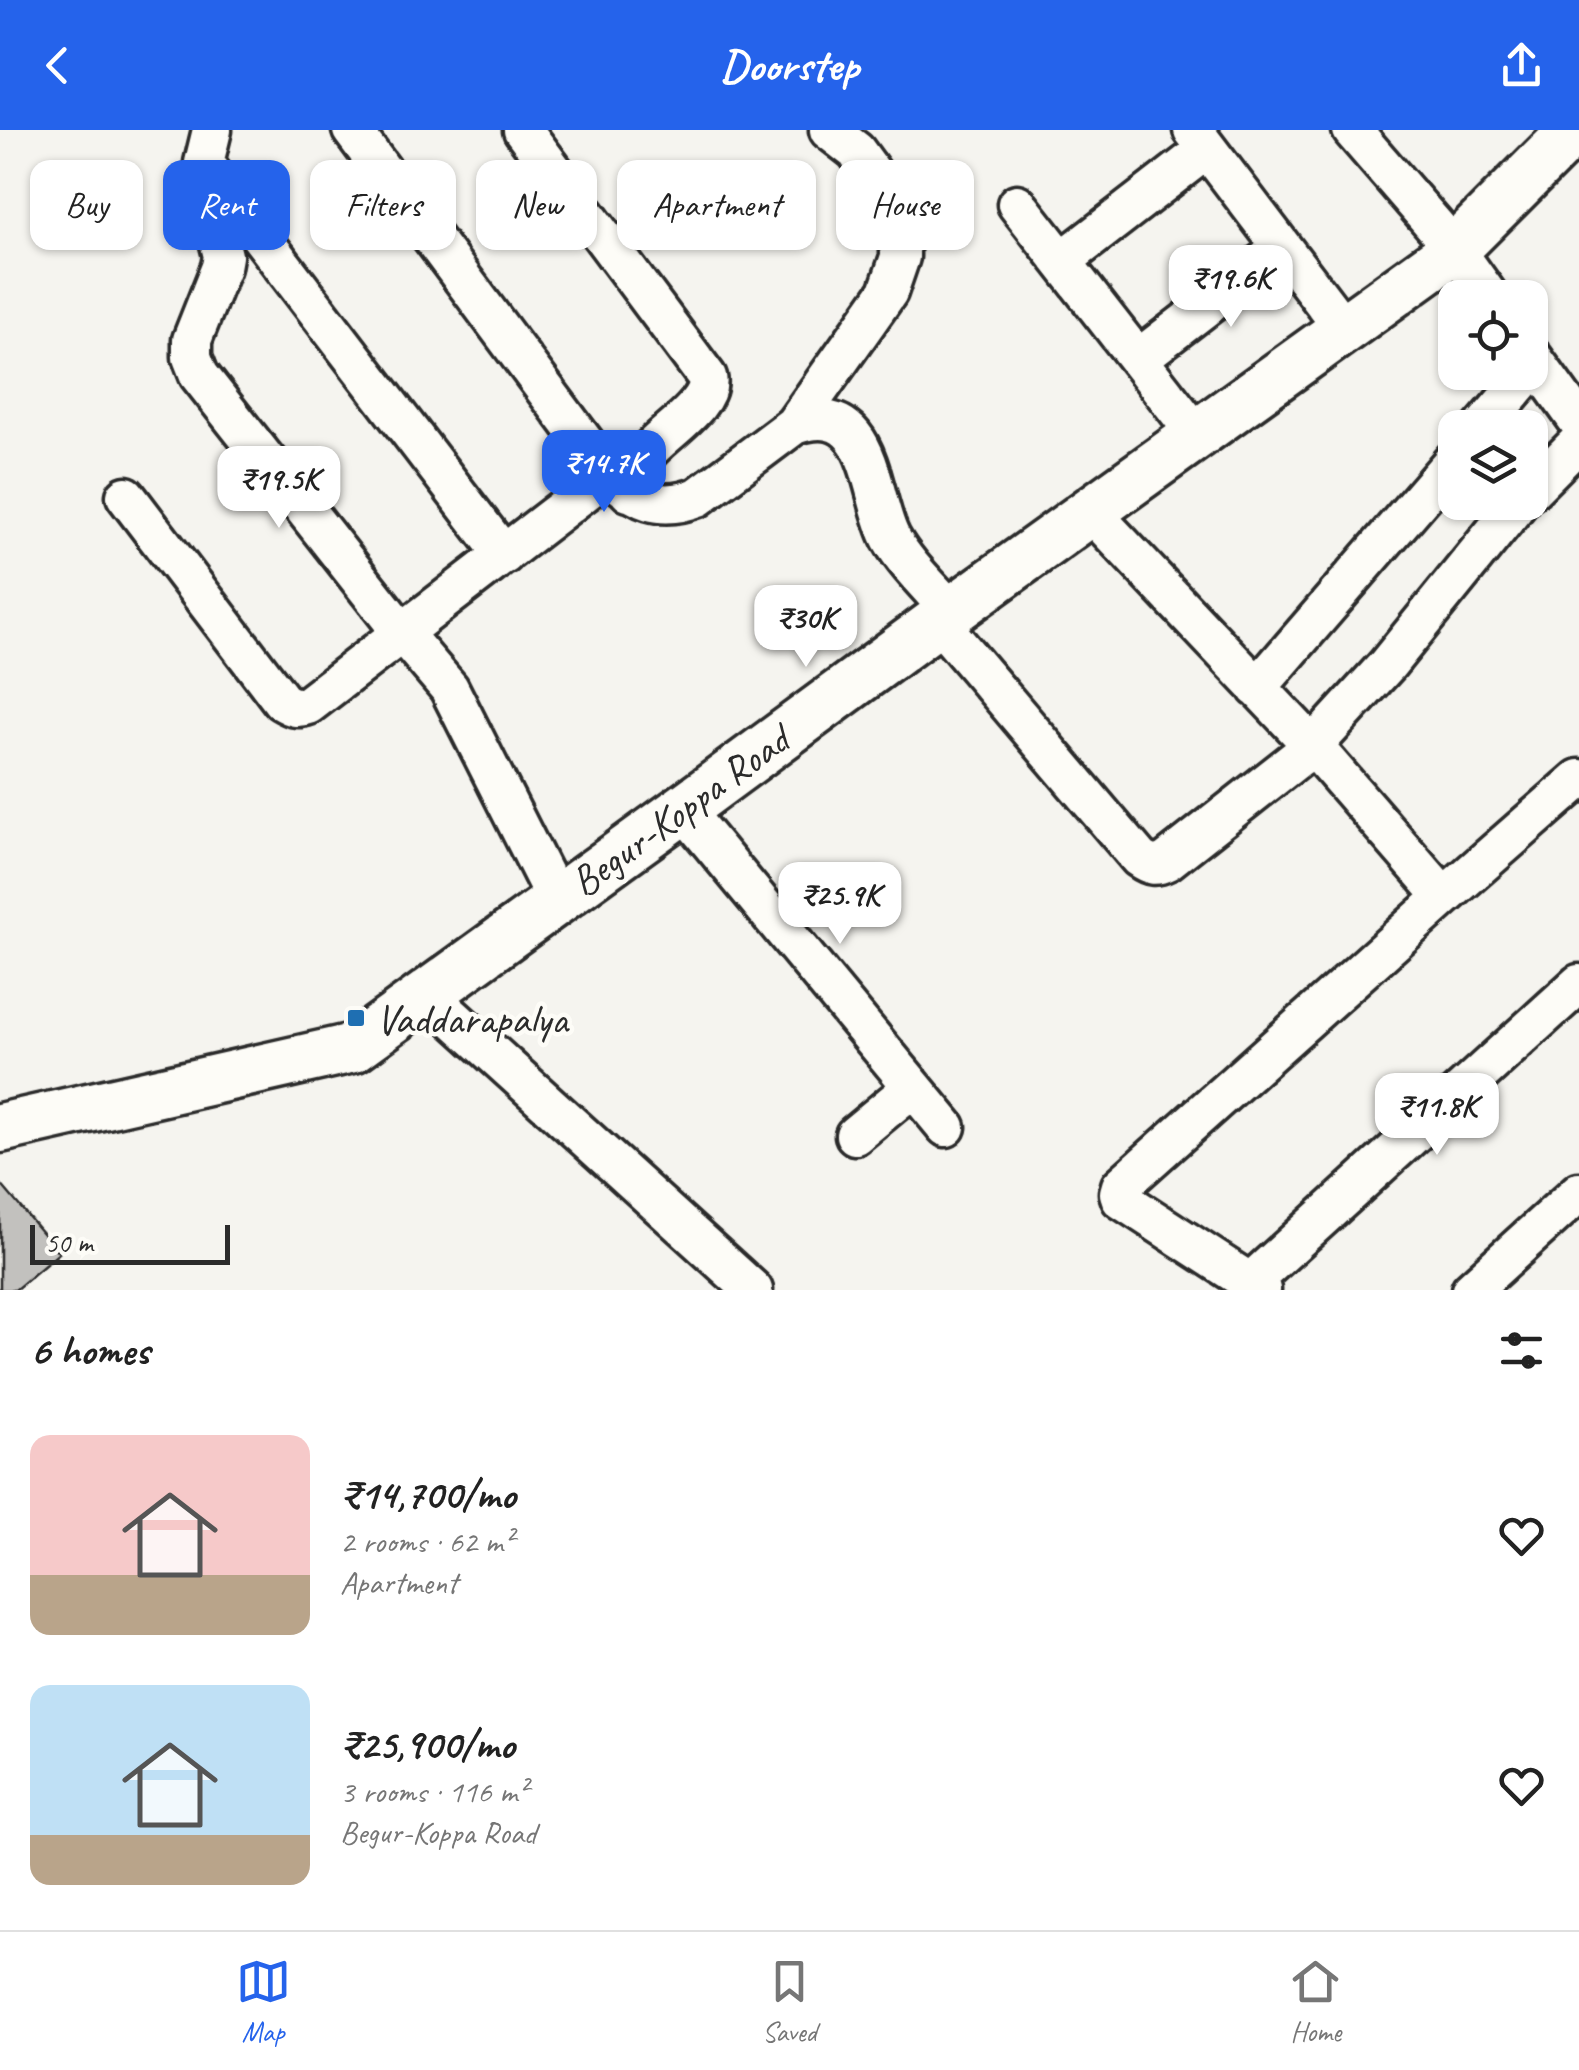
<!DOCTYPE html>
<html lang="en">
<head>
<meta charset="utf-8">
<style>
  :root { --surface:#fff; --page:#f2f2f2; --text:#222; --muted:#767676; --line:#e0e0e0; --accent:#2563eb }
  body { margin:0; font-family:Caveat,sans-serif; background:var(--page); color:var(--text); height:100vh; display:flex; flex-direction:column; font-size:38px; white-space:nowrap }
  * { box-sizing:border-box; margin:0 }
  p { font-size:32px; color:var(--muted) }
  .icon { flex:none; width:55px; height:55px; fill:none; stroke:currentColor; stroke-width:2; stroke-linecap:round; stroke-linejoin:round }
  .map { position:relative; height:1160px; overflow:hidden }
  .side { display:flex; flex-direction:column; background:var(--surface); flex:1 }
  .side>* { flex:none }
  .top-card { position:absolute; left:30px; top:30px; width:1000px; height:90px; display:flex; gap:20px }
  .buttons { position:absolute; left:1438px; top:150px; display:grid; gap:20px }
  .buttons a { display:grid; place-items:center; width:110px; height:110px; border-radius:20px; background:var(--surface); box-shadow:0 2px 8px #0004; font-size:50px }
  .scale { position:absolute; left:30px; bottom:25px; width:200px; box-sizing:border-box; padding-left:10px; border:5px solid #2b2b2b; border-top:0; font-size:28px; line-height:35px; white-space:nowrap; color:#2b2b2b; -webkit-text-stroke:8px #fdfcf7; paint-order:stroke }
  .price { position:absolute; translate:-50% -85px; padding:0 22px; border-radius:20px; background:#fff; color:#222; font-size:32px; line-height:65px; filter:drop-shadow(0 2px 5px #0008) }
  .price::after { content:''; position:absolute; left:50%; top:60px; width:30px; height:22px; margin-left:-15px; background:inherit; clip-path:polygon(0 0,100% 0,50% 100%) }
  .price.active { background:var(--accent); color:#fff }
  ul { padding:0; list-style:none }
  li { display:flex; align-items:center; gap:30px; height:250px; padding:0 30px }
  li span { display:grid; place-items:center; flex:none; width:280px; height:200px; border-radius:20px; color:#555 }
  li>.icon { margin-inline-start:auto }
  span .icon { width:120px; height:120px; fill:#fffc; stroke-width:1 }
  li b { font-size:42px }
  h2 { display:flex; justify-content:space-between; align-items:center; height:120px; padding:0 30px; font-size:42px }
  .pill { padding:0 35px; border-radius:20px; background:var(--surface); box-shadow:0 2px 8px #0004; font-size:35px; line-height:90px }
  .pill.active { background:var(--accent); color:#fff }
  header { display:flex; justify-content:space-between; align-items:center; height:130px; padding:0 30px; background:var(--accent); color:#fff; font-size:45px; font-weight:600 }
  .tabs { display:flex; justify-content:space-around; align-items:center; height:140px; border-top:2px solid var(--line); background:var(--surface); font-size:28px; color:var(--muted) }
  .tabs a { display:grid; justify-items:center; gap:5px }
  .tabs .active { color:var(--accent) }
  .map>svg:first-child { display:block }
  .building { fill:#c2c1be; stroke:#2b2b2b; stroke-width:2.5 }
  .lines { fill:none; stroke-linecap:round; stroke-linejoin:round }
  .minor-casing { stroke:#2b2b2b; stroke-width:45 }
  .major-casing { stroke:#2b2b2b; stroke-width:55 }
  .minor { stroke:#fdfcf7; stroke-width:38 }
  .major { stroke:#fdfcf7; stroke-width:48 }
  .poi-dot { fill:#1f6fb2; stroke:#fdfcf7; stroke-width:4 }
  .labels { text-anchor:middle; stroke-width:9; stroke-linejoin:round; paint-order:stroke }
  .street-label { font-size:42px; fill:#2b2b2b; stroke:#fdfcf7 }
  .poi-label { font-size:42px; fill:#2b2b2b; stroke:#fdfcf7; text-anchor:start }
</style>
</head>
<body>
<header><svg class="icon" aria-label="back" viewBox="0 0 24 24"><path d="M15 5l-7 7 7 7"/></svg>Doorstep<svg class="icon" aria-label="share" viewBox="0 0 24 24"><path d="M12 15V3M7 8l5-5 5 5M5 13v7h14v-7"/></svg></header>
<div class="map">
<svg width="1579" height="1160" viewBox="0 0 1579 1160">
  <rect width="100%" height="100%" fill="#f5f4ef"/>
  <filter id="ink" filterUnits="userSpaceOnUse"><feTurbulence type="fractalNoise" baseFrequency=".01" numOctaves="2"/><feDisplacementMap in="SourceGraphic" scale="20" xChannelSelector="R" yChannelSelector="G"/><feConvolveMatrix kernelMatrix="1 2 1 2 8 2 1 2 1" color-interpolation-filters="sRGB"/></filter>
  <g filter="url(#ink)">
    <path class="building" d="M 0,1053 L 59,1123 L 15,1160 L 0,1160 Z"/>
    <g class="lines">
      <g class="minor-casing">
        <path id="minor" d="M 212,0 L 204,33 L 204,51 L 223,126 L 221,137 L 192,210 L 192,227 L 199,245 L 403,504 L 449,558 L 556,770
          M 352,0 L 608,344 C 637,370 659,382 698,367 L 794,295 C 874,267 868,364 891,408 C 906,435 931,458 951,481
          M 523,0 L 707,247 C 714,274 661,304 645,325 C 636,336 633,349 629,362
          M 1193,0 L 1344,199
          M 1352,0 L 1455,119 L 1490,168
          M 205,34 L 504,425
          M 1017,74 L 1197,305
          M 1062,131 L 1207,19
          M 1530,224 L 1579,292
          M 1138,229 L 1282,118
          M 794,295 L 888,162 L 900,127 L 900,110 L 890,74 L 872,43 L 856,21 L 829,0
          M 1482,298 L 1530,242
          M 1530,361 L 1579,312
          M 126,366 L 282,571 C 292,577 297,579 308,575 L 608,344
          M 1090,381 L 1313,616 L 1444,767
          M 938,491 L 1139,728 C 1150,736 1155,737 1167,731 L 1313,616 L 1387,535 L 1519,372
          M 1257,558 L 1455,329
          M 683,679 L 946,997
          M 427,864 L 753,1160
          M 855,1005 L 913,957
          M 1250,1153 L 1579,854
          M 1261,1160 L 1121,1069 L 1119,1063 L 1121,1056 L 1444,767 L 1579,649
          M 1471,1160 L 1579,1062"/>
      </g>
      <g class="major-casing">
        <path id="major" d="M 0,998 L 353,918 L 683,679 L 938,491 L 1455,119 L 1574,0"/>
      </g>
      <use href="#minor" class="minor"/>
      <use href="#major" class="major"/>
    </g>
  </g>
  <rect class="poi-dot" x="346" y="878" width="20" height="20" rx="5"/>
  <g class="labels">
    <g class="street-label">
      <text transform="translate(679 680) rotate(-36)" y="15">Begur-Koppa Road</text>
    </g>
    <g class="poi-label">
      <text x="376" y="903">Vaddarapalya</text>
    </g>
  </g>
</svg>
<div class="buttons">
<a><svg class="icon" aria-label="locate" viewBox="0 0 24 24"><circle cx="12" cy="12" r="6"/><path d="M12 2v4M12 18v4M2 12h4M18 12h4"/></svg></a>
<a><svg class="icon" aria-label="layers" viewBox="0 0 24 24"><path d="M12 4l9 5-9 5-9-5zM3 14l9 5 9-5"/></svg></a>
</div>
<div class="scale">50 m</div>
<b class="price" style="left:1231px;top:200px">₹19.6K</b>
<b class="price active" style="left:604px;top:385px">₹14.7K</b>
<b class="price" style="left:279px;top:401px">₹19.5K</b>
<b class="price" style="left:806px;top:540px">₹30K</b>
<b class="price" style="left:840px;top:817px">₹25.9K</b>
<b class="price" style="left:1437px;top:1028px">₹11.8K</b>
<div class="top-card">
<a class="pill">Buy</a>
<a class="pill active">Rent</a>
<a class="pill">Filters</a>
<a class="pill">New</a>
<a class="pill">Apartment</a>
<a class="pill">House</a>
</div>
</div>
<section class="side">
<h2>6 homes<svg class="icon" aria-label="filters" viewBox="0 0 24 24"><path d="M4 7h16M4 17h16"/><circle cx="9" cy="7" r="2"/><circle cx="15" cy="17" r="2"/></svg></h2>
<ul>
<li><span style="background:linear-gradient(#f6c9c9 70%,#b9a48a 0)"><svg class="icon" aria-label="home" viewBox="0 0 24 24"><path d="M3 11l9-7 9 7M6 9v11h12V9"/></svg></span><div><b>₹14,700/mo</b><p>2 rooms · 62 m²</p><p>Apartment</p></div><svg class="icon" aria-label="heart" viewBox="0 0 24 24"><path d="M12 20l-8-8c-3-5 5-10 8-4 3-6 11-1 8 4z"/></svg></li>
<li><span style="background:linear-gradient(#bfe0f5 75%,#b9a48a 0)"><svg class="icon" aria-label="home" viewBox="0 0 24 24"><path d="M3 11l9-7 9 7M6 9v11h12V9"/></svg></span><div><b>₹25,900/mo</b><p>3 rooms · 116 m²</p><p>Begur-Koppa Road</p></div><svg class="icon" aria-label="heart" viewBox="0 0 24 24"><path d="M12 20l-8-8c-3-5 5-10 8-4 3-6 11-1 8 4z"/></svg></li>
</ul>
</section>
<nav class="tabs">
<a class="active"><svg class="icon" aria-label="map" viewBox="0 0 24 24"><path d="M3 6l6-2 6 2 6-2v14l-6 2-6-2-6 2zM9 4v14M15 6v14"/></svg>Map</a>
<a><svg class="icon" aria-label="saved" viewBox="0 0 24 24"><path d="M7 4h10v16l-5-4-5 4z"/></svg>Saved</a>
<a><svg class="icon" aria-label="home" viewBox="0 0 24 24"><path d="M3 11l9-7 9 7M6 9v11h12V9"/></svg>Home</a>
</nav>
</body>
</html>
